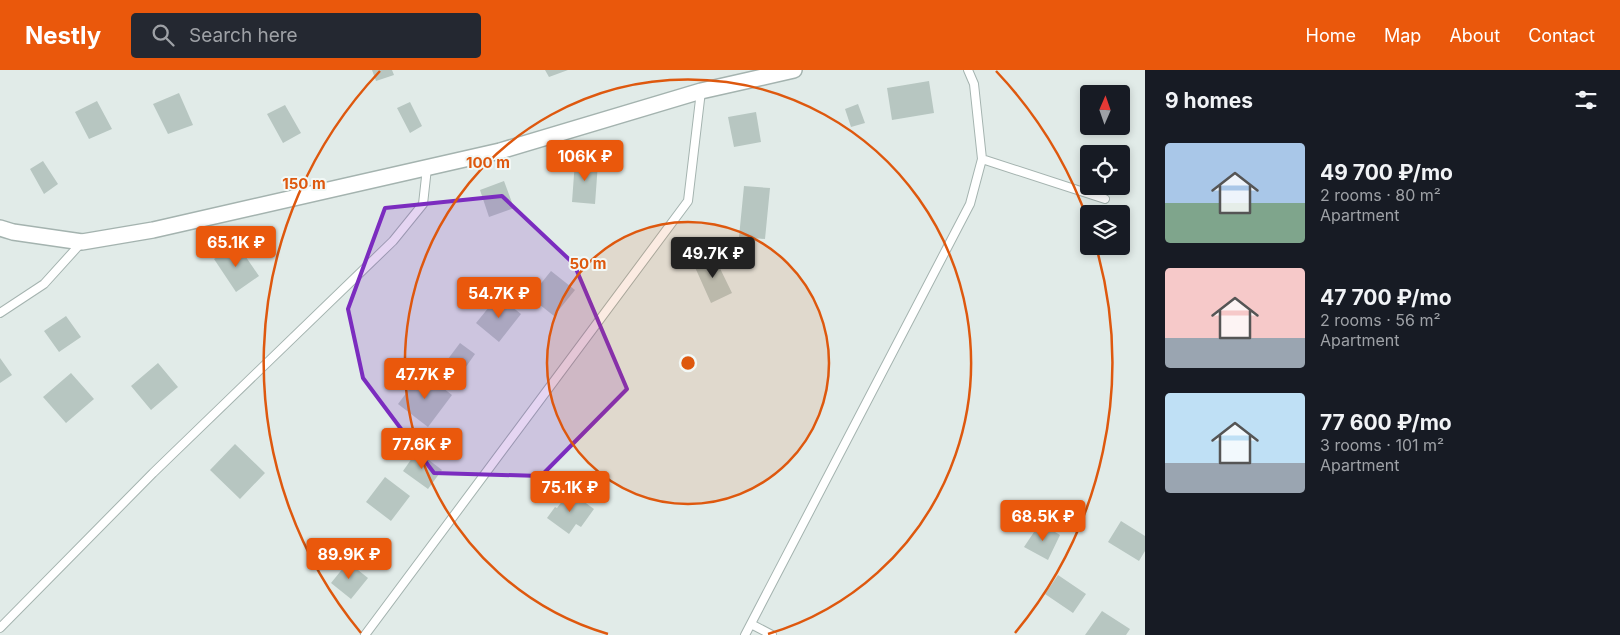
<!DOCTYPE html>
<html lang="en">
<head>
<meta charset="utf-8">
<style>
  :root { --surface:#171b24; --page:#242831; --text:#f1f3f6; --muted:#9ea1a6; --accent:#ea580c }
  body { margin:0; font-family:Inter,sans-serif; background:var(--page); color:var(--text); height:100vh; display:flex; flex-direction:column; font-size:19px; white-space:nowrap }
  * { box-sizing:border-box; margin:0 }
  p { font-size:16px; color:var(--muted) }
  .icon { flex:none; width:28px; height:28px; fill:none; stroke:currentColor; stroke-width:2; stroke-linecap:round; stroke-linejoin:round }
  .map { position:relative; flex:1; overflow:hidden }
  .details { display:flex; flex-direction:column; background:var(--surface); width:475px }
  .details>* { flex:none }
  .needle { width:32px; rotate:2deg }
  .tools { position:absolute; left:1080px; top:15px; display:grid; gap:10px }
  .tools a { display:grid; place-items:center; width:50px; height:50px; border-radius:5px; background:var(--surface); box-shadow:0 2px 8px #0003; font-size:25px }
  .price { position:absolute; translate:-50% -42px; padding:0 11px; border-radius:5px; background:var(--accent); color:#fff; font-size:16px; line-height:32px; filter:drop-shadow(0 1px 2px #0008) }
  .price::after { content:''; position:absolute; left:50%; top:30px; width:15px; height:11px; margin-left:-8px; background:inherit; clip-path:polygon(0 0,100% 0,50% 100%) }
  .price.current { background:#222; color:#fff }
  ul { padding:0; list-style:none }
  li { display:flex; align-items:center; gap:15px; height:125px; padding:0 20px }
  li span { display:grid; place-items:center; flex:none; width:140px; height:100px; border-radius:5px; color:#555 }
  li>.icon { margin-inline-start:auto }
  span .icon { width:60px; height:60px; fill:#fffc; stroke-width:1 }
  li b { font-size:21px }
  h2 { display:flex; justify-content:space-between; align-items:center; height:60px; padding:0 20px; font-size:21px }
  header { display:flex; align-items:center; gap:30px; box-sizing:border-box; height:70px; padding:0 25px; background:var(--accent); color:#fff }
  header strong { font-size:24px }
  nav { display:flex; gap:28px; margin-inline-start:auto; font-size:18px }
  .search { width:350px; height:45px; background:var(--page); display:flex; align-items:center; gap:12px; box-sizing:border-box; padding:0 18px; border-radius:5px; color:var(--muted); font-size:19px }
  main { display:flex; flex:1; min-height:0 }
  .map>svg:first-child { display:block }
  .building { fill:#b7c6c1 }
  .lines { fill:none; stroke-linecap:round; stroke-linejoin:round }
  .lane-casing { stroke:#a4b3af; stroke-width:10 }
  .street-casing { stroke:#a4b3af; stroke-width:18 }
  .lane { stroke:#fff; stroke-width:8 }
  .street { stroke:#fff; stroke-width:15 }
  .marked { fill:#7b2cbf; fill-opacity:0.2; stroke:#7b2cbf; stroke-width:4; stroke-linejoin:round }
  .ring { fill:none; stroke:#de580e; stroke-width:2.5 }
  .centre { fill:#de580e; stroke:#f2f8f6; stroke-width:2.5 }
  .ring-label { font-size:15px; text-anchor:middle; font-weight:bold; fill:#de580e; stroke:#f2f8f6; stroke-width:4; stroke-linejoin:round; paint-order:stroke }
</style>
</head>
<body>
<header>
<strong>Nestly</strong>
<div class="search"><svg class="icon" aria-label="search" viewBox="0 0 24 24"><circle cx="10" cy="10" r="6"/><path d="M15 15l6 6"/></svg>Search here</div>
<nav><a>Home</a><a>Map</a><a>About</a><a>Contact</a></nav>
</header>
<main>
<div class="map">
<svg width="1145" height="565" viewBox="0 0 1145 565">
  <rect width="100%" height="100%" fill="#e1ebe8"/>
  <path class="building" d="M 372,0 L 392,0 L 394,5 L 376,11 Z
    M 545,0 L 568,0 L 549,7 Z
    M 929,11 L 934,43 L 892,50 L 887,18 Z
    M 179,23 L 193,55 L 168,64 L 153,34 Z
    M 97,31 L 112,59 L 89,69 L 75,42 Z
    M 410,32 L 422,56 L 410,63 L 397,38 Z
    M 858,34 L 865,53 L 851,57 L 845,39 Z
    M 285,35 L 301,63 L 283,73 L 267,44 Z
    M 756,42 L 761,72 L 734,77 L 728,47 Z
    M 43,91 L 58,114 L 44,124 L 30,99 Z
    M 575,91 L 598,93 L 595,134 L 572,132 Z
    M 504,111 L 514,138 L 489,147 L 480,120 Z
    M 744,116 L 770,118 L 765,169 L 739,167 Z
    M 237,174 L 259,206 L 236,222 L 214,189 Z
    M 714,186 L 732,223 L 711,233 L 694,195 Z
    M 551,201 L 575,220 L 554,246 L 530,227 Z
    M 498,226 L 521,244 L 499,272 L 476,253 Z
    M 66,246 L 81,267 L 59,282 L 44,261 Z
    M 460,273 L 475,284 L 463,301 L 448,289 Z
    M 0,288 L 12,305 L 0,313 Z
    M 158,293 L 178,317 L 151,340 L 131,316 Z
    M 422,302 L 452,325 L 428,357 L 398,334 Z
    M 71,303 L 94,329 L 66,353 L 43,327 Z
    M 235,374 L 265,403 L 240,429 L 210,400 Z
    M 417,381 L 442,400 L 428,419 L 403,401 Z
    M 385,407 L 410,426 L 391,451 L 366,432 Z
    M 568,420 L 594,439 L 581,457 L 576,454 L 569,464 L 547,448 L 555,437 L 557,438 L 563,430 L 561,429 Z
    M 1121,451 L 1145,466 L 1145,481 L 1139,491 L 1108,472 Z
    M 1040,453 L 1060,465 L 1048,490 L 1024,477 Z
    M 348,492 L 368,508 L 351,529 L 331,513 Z
    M 1058,505 L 1086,524 L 1073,543 L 1045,524 Z
    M 1102,541 L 1130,559 L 1126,565 L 1085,565 Z"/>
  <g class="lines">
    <g class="lane-casing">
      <path id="lane" d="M 982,89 L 1105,129
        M 0,243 L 44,214 L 82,172
        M 751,554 L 772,565
        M 0,558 L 153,403 L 393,171 L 423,134 L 427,98
        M 365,565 L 688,131 L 701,21
        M 745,565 L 970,134 L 982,89 L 974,14 L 968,0"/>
    </g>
    <g class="street-casing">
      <path id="street" d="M 0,158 L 13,162 L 82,172 L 153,160 L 500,81 L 701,21 L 794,0"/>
    </g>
    <use href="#lane" class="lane"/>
    <use href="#street" class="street"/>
  </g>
  <path class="marked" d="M 502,126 L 574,194 L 627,319 L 541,406 L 434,403 L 363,308 L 348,239 L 385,138 Z"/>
  <circle cx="688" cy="293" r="141" fill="#de580e" fill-opacity=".12"/>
  <g class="ring">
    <circle cx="688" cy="293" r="141"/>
    <path d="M608 564A283 283 0 1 1 768 564"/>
    <path d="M361 563A424 424 0 0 1 380 1M996 1A424 424 0 0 1 1088 151M1097 180A424 424 0 0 1 1015 563"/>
  </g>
  <circle cx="688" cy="293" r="8" class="centre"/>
  <g class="ring-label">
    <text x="488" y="98">100 m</text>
    <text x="304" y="119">150 m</text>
    <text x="588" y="199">50 m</text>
  </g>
</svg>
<div class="tools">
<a><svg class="needle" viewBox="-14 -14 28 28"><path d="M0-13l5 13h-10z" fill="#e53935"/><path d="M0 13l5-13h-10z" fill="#9ea1a6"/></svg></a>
<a><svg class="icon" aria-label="locate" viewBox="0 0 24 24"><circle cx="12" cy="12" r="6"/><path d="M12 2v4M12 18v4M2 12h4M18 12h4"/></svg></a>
<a><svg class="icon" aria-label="layers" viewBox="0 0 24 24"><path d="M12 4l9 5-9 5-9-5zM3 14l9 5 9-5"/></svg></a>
</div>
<b class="price" style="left:585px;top:112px">106K ₽</b>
<b class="price" style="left:236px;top:198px">65.1K ₽</b>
<b class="price current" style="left:713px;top:209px">49.7K ₽</b>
<b class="price" style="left:499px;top:249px">54.7K ₽</b>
<b class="price" style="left:425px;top:330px">47.7K ₽</b>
<b class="price" style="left:422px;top:400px">77.6K ₽</b>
<b class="price" style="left:570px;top:443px">75.1K ₽</b>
<b class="price" style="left:1043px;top:472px">68.5K ₽</b>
<b class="price" style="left:349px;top:510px">89.9K ₽</b>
</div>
<section class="details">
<h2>9 homes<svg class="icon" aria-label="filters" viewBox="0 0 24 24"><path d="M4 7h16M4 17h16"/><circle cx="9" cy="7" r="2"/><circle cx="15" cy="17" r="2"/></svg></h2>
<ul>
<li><span style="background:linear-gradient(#a9c7e8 60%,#7fa58c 0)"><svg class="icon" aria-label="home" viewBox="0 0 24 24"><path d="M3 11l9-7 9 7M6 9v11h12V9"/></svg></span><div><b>49 700 ₽/mo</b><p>2 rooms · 80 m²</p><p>Apartment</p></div></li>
<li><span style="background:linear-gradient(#f6c9c9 70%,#9aa5b1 0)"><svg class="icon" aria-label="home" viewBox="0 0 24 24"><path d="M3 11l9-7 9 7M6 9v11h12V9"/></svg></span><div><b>47 700 ₽/mo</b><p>2 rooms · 56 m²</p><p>Apartment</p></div></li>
<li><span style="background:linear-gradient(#bfe0f5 70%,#9aa5b1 0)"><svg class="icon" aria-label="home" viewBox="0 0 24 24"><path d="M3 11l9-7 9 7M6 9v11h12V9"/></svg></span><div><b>77 600 ₽/mo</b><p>3 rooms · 101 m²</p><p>Apartment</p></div></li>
</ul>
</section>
</main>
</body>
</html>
